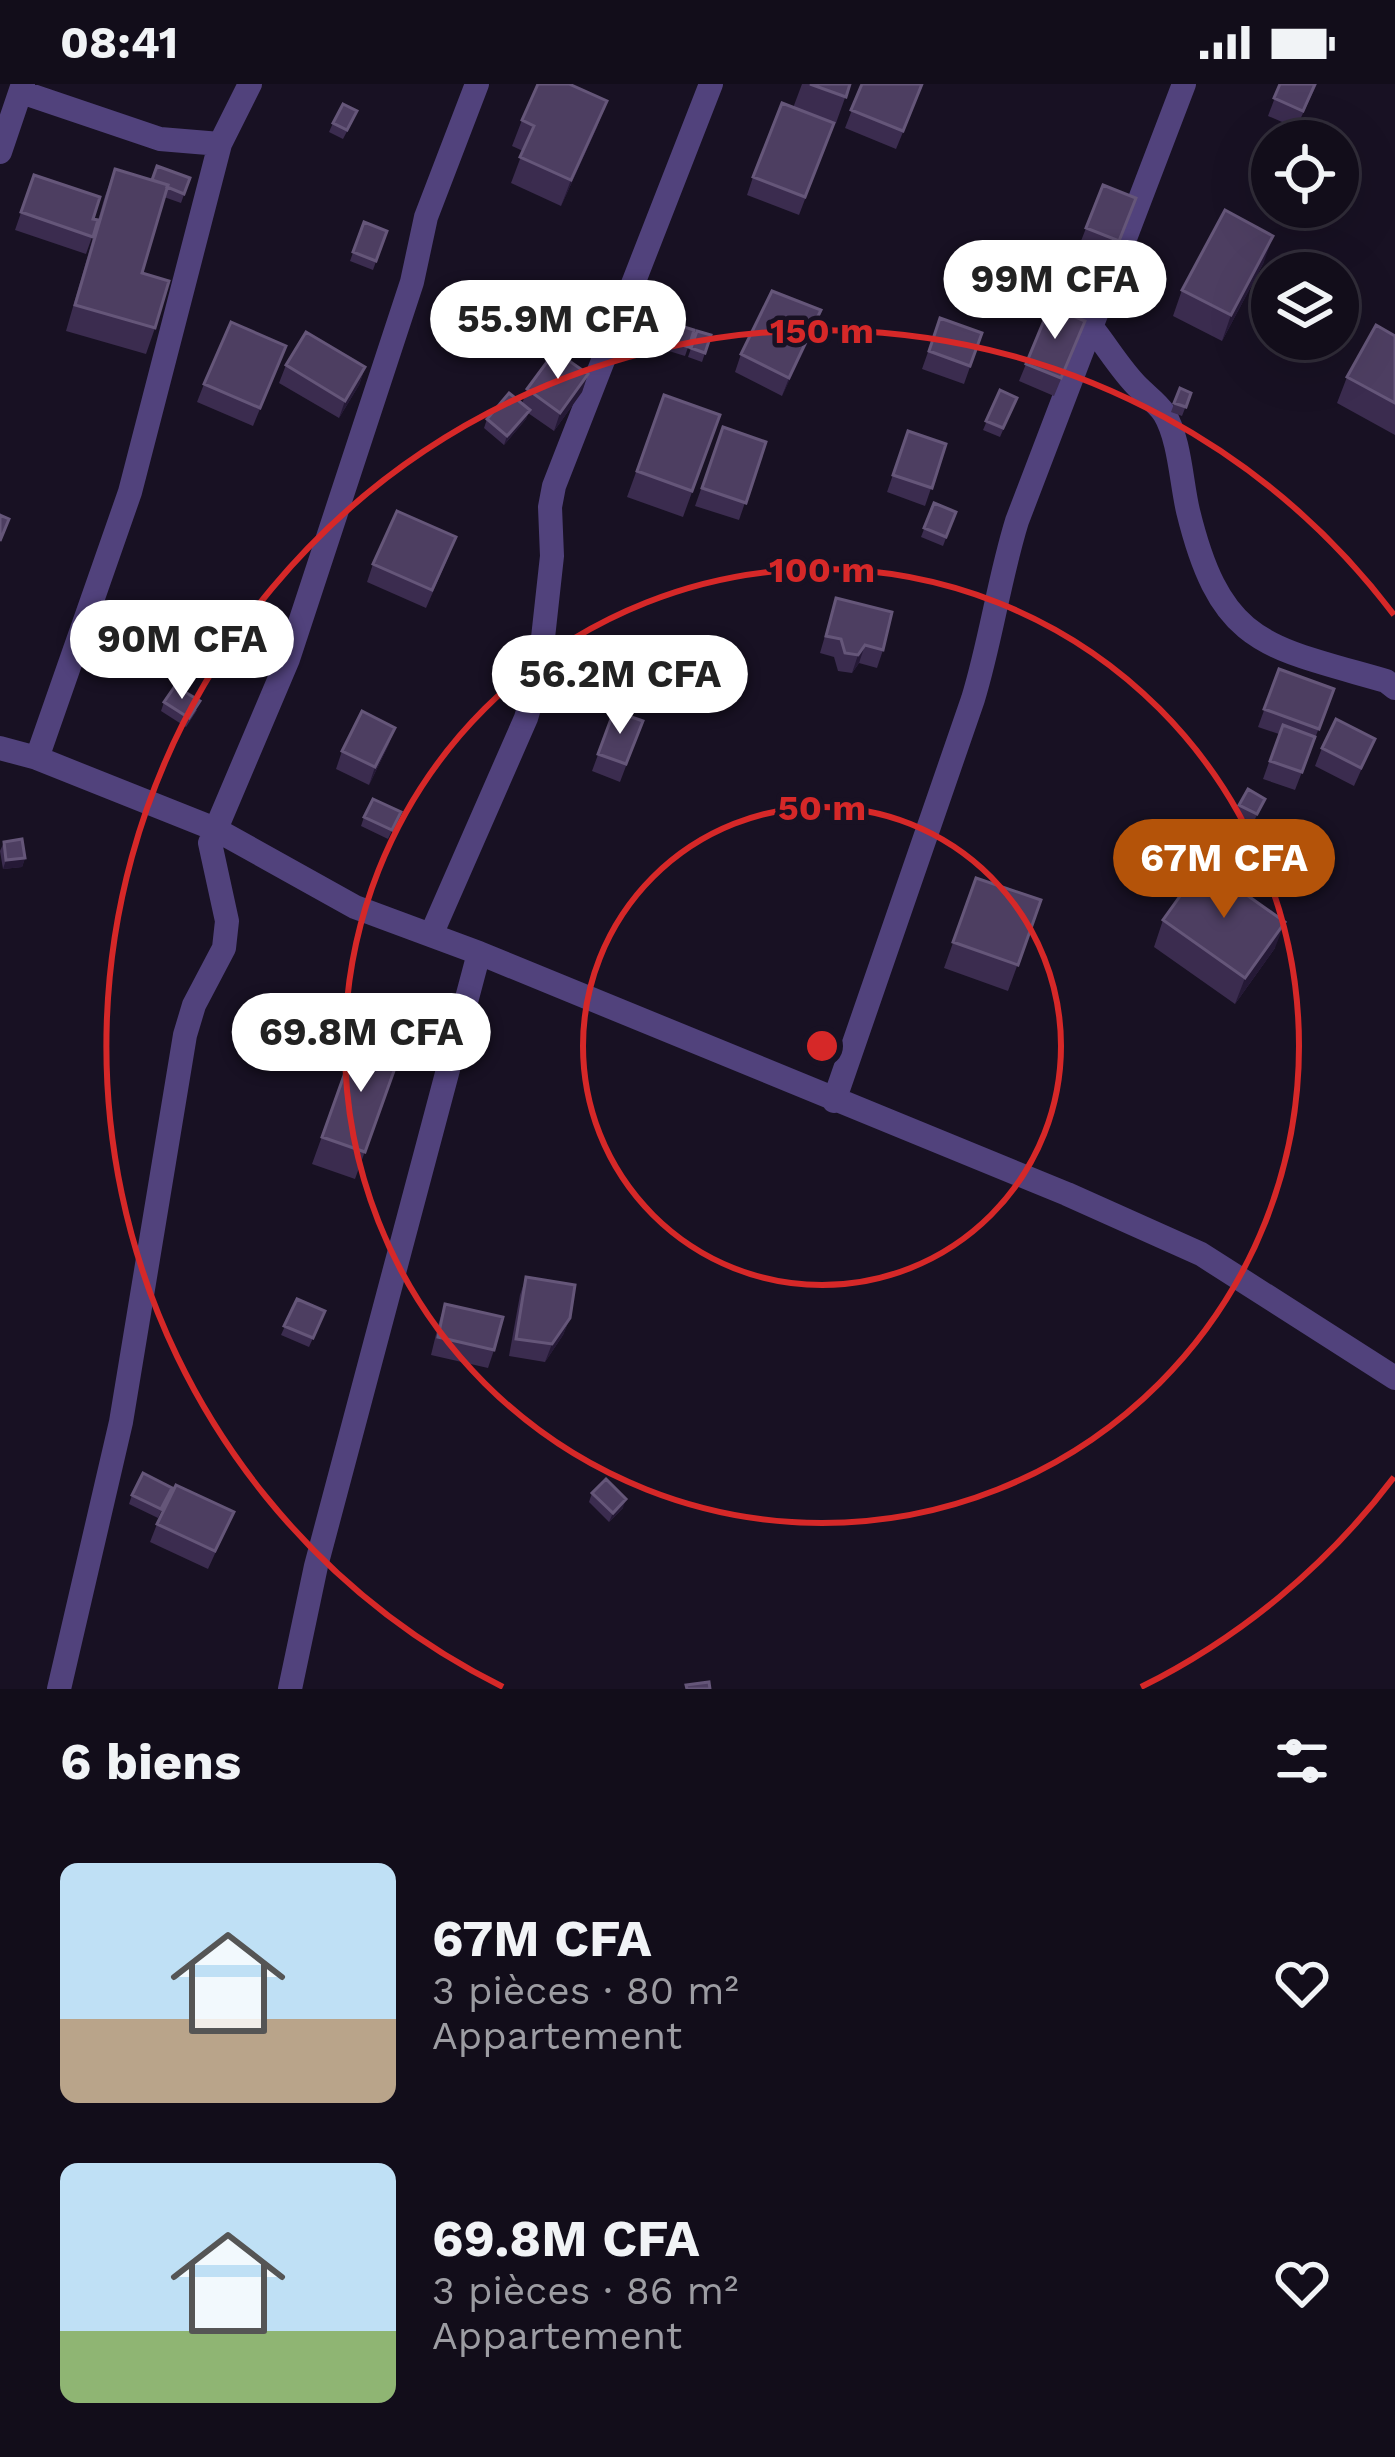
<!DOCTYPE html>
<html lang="fr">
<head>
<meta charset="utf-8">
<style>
  :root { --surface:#120d1a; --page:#1b1623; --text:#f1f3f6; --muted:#9c9ca2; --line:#312d39; --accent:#b45309 }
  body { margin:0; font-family:"Work Sans",sans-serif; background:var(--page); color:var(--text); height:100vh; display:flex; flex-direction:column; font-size:45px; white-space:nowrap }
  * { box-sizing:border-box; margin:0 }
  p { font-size:39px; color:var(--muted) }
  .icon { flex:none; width:66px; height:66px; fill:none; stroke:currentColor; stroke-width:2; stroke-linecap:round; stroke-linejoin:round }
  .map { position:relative; height:1605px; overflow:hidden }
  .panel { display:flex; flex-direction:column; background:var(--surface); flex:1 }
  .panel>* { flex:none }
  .buttons { position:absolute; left:1251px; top:36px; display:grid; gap:24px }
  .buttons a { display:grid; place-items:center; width:108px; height:108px; border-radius:50%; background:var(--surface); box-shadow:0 12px 48px #0002,0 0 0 3px var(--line); font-size:60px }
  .price { position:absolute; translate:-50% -102px; padding:0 27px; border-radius:42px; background:#fff; color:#222; font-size:39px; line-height:78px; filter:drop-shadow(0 3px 6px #0008) }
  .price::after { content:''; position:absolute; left:50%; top:72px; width:36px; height:27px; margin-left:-18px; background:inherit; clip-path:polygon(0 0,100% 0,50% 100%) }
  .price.active { background:var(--accent); color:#fff }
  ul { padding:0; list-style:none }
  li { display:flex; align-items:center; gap:36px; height:300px; padding:0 60px }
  li span { display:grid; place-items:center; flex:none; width:336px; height:240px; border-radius:18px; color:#555 }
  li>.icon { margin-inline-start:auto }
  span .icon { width:144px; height:144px; fill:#fffc; stroke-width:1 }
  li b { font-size:51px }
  h2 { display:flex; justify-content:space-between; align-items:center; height:144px; padding:0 60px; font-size:51px }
  .status { display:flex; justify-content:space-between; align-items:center; height:84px; padding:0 60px; background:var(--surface); direction:ltr }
  .status svg { height:33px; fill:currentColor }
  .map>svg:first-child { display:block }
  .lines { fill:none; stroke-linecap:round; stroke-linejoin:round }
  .street { stroke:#51427c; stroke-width:24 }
  .wall { fill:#3b2c4f }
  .shaded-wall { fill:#251936 }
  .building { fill:#4d3e61; stroke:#655679; stroke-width:3 }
  .ring { fill:none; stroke:#d62828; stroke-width:6 }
  .centre { fill:#d62828; stroke:#181123; stroke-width:6 }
  .ring-label { font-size:36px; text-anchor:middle; font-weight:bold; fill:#d62828; stroke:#181123; stroke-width:9; stroke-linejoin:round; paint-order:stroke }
</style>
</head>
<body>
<div class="status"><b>08:41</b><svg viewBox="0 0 49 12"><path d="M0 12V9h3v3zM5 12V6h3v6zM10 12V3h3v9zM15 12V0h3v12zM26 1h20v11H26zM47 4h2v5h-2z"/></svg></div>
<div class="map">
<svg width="1395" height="1605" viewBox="0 0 1395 1605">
  <rect width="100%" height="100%" fill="#181123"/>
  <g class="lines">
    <path class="street" d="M 21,8 L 160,55 L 220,60
      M 0,68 L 23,0
      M 1093,245 C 1108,264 1121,286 1138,303 C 1146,311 1157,319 1164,329 C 1180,356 1181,397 1188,427 C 1221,562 1265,562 1386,597 L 1395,604
      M 0,664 L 37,674 L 215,745 L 355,823 L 479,869 L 1067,1110 L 1201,1170 L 1395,1294
      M 37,674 L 130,408 L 220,60 L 250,0
      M 431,851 L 526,634 L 539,590 L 552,472 L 550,423 L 554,402 L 711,0
      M 834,1017 L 973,615 C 991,556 999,495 1017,437 L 1184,0
      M 59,1605 L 121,1338 L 185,951 L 194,921 L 224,864 L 227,837 L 210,759 L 288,575 L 412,198 L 426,133 L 477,0
      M 290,1605 L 316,1482 L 479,869"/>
  </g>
  <path class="wall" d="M 802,0 L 850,0 L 836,39 L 796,25 L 834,39 L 799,131 L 747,111 L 753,93 L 793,24 Z
    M 862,0 L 923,0 L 896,65 L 845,44 Z
    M 1280,0 L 1317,0 L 1296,44 L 1268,32 Z
    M 607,17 L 597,43 L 561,122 L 511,99 L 523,67 L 512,62 L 522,36 Z
    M 353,36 L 343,55 L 329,48 L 333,39 Z
    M 115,85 L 152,96 L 190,94 L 181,119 L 164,113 L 142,189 L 155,244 L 146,270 L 66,247 L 105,112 Z
    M 34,91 L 93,135 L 98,136 L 86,170 L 15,146 Z
    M 1103,101 L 1136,114 L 1112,175 L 1079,162 Z
    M 364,138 L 387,147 L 373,186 L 350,177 Z
    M 1264,178 L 1222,257 L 1173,232 L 1182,206 Z
    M 821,226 L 782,312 L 735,288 L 741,270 Z
    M 940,234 L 982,249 L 964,300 L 922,285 Z
    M 1085,237 L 1054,312 L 1019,297 L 1026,280 Z
    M 668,238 L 694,246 L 685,272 L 659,264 Z
    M 697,247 L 711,251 L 702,278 L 688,273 Z
    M 1395,252 L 1395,351 L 1337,319 L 1347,293 Z
    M 279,279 L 253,342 L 197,318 L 204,300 Z
    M 286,281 L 365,283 L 359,301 L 339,334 L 279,299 Z
    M 588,290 L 582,308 L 554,347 L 528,329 L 526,335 L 504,361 L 484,344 L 487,335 L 522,320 L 527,305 Z
    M 1180,304 L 1191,309 L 1182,332 L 1171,328 Z
    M 1000,306 L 1017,314 L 1000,353 L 983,346 Z
    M 664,311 L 720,331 L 683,433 L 627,413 Z
    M 723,343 L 766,358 L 739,436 L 695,422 Z
    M 908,347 L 946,360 L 925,422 L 887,408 Z
    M 934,419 L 956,428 L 943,462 L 921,453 Z
    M 449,471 L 426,524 L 367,498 L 373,480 Z
    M 836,514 L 883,566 L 877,584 L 859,579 L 852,589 L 838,587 L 834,573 L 820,569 Z
    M 657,575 L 670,583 L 659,616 L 645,611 Z
    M 1279,585 L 1334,605 L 1295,706 L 1263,695 L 1279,650 L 1258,643 Z
    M 164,618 L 197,626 L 186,643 L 161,627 Z
    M 614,627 L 643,637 L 620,698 L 592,687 Z
    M 395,644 L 388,662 L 369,701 L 336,685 L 342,667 Z
    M 1375,655 L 1354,702 L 1315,682 L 1322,664 Z
    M 1265,715 L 1253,739 L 1236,730 L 1239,721 Z
    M 401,728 L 388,755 L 361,742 L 364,733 Z
    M 4,758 L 25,774 L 22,783 L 3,785 L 0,767 Z
    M 976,794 L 1041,816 L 1008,907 L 944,884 Z
    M 1163,836 L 1275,864 L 1235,920 L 1154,863 Z
    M 357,955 L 400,970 L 355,1095 L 312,1080 Z
    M 526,1193 L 570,1234 L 563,1251 L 545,1278 L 509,1272 L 520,1211 Z
    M 297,1215 L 325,1227 L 309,1263 L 281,1251 Z
    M 445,1220 L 494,1266 L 488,1284 L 431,1271 L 439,1238 Z
    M 592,1409 L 623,1424 L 609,1438 L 589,1418 Z
    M 132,1411 L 168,1413 L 158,1434 L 129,1420 Z
    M 234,1428 L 208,1485 L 150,1458 L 157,1440 Z"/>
  <path class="shaded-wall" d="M 607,17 L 597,43 L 561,122 L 571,96 Z
    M 1273,152 L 1264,178 L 1222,257 L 1231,231 Z
    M 821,226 L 815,244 L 782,312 L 789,294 Z
    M 365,283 L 359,301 L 339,334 L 345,317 Z
    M 588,290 L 582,308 L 554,347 L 560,329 Z
    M 530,326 L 526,335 L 504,361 L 507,352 Z
    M 865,561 L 859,579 L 852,589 L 858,571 Z
    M 395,644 L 388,662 L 369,701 L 375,683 Z
    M 25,774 L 22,783 L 3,785 L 6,776 Z
    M 1285,838 L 1275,864 L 1235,920 L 1245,894 Z
    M 570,1234 L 563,1251 L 545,1278 L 552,1260 Z
    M 626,1415 L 623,1424 L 609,1438 L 613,1429 Z"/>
  <path class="building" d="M 538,0 L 569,0 L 607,17 L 571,96 L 520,73 L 534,42 L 522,36 Z
    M 810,0 L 850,0 L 846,13 Z
    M 862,0 L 922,0 L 903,47 L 851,26 Z
    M 1280,0 L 1315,0 L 1303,27 L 1274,14 Z
    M 782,19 L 834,39 L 805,113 L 753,93 Z
    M 343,20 L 357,27 L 347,46 L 333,39 Z
    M 157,82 L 190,94 L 184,110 L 167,103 L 168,101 L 152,96 Z
    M 115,85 L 168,101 L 142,189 L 169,197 L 155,244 L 75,221 Z
    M 34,91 L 100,113 L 93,135 L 98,136 L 93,153 L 21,128 Z
    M 1103,101 L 1136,114 L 1119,157 L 1086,144 Z
    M 1225,126 L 1273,152 L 1231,231 L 1182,206 Z
    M 364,138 L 387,147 L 376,177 L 353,168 Z
    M 772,207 L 821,226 L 789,294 L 741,270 Z
    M 1050,222 L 1085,237 L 1061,294 L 1026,280 Z
    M 940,234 L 982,249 L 970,282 L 929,267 Z
    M 231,238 L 286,262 L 260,324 L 204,300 Z
    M 668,238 L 694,246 L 689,263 L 663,255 Z
    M 1376,241 L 1395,252 L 1395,319 L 1347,293 Z
    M 697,247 L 711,251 L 705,269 L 691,264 Z
    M 306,248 L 365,283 L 345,317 L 286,281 Z
    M 555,267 L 588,290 L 560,329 L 527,305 Z
    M 1180,304 L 1191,309 L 1186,323 L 1174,319 Z
    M 1000,306 L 1017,314 L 1003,344 L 986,337 Z
    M 509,309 L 530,326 L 507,352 L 487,335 Z
    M 664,311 L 720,331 L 692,407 L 637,387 Z
    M 723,343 L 766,358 L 746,419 L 702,404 Z
    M 908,347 L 946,360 L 932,404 L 893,391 Z
    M 934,419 L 956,428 L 946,453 L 924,444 Z
    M 397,427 L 456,453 L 432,506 L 373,480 Z
    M 0,431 L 9,435 L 0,457 Z
    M 836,514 L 892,528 L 883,566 L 865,561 L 858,571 L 845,569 L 841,555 L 826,552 Z
    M 658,574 L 670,583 L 662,607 L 648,602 Z
    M 1279,585 L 1334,605 L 1319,645 L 1264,625 Z
    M 175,602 L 200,617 L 189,634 L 164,618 Z
    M 362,627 L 395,644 L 375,683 L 342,667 Z
    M 614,627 L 643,637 L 626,680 L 598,670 Z
    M 1336,635 L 1375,655 L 1361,684 L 1322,664 Z
    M 1283,641 L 1315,653 L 1302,688 L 1270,677 Z
    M 1248,705 L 1265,715 L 1257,730 L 1239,721 Z
    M 373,715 L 401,728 L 392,746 L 364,733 Z
    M 22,755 L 25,774 L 6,776 L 4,758 Z
    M 1203,780 L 1285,838 L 1245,894 L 1163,836 Z
    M 976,794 L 1041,816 L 1018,881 L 953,858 Z
    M 357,955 L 400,970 L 365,1068 L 322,1053 Z
    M 526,1193 L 575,1201 L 570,1234 L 552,1260 L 516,1255 Z
    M 297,1215 L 325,1227 L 313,1254 L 284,1242 Z
    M 445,1220 L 503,1233 L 494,1266 L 438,1253 Z
    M 143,1389 L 172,1404 L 161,1425 L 132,1411 Z
    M 606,1395 L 626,1415 L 613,1429 L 592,1409 Z
    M 176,1401 L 234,1428 L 215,1467 L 157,1440 Z
    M 709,1598 L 710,1605 L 687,1605 L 686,1601 Z"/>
  <g class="ring">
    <circle cx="822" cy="962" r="239"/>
    <circle cx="822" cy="962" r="477"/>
    <path d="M1394 1393A716 716 0 0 1 1141 1603M503 1603A716 716 0 1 1 1394 531"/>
  </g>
  <circle cx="822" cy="962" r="18" class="centre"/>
  <g class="ring-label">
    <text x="822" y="259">150 m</text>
    <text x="822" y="498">100 m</text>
    <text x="822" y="736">50 m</text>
  </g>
</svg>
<div class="buttons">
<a><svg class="icon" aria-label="locate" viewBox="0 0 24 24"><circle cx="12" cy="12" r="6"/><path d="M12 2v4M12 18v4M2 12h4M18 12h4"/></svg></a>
<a><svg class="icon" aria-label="layers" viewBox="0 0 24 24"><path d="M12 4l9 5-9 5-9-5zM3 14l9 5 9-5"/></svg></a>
</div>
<b class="price" style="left:1055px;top:258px">99M CFA</b>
<b class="price" style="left:558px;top:298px">55.9M CFA</b>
<b class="price" style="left:182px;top:618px">90M CFA</b>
<b class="price" style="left:620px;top:653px">56.2M CFA</b>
<b class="price active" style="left:1224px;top:837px">67M CFA</b>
<b class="price" style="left:361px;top:1011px">69.8M CFA</b>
</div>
<section class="panel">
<h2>6 biens<svg class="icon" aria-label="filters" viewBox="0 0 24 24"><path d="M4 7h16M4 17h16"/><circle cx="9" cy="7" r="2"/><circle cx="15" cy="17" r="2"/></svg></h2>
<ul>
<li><span style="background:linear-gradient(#bfe0f5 65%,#b9a48a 0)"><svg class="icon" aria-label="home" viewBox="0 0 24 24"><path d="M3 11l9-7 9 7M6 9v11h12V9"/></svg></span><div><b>67M CFA</b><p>3 pièces · 80 m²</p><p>Appartement</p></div><svg class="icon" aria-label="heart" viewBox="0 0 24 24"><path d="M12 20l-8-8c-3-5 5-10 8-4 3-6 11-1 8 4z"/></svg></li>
<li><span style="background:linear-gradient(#bfe0f5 70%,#8fb573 0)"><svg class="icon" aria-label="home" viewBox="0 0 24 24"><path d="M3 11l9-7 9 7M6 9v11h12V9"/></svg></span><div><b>69.8M CFA</b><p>3 pièces · 86 m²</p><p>Appartement</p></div><svg class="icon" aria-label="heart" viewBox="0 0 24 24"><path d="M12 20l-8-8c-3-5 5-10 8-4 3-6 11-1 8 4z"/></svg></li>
</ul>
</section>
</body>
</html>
